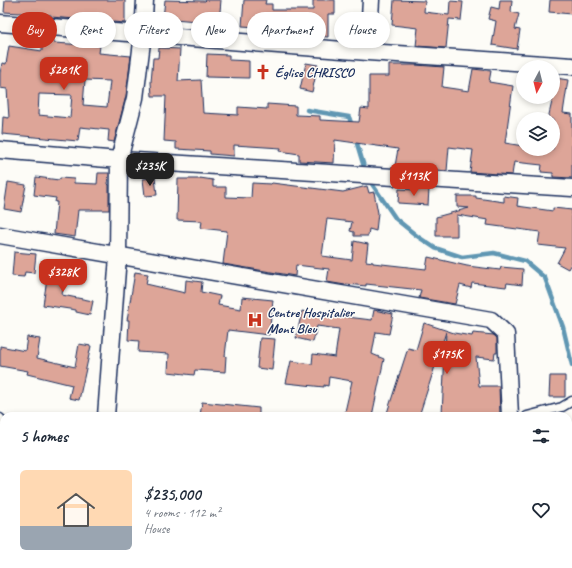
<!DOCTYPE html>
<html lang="en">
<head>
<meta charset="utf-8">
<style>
  :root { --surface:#fff; --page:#f2f2f3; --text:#1f2937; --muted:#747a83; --accent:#c8321e }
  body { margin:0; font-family:Caveat,sans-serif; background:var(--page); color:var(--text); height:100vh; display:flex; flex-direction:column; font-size:15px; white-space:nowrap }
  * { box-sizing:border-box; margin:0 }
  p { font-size:13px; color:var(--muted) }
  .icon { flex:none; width:22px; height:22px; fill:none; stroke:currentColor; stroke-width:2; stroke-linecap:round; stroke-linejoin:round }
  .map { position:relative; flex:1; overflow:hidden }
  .panel { position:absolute; left:0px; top:412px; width:572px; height:156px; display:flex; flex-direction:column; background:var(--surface); border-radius:12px 12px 0 0; box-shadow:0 2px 6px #0003 }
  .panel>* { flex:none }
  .guide { position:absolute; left:12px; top:12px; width:548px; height:36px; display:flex; gap:8px }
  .needle { width:26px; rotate:187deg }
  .buttons { position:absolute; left:516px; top:60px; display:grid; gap:8px }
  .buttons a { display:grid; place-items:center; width:44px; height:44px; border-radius:50%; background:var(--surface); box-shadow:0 2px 6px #0003; font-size:20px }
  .price { position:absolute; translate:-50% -34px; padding:0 9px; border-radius:8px; background:var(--accent); color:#fff; font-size:13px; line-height:26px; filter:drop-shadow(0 1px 2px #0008) }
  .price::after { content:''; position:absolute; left:50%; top:24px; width:12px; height:9px; margin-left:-6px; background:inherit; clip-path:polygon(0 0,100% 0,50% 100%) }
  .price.active { background:#222; color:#fff }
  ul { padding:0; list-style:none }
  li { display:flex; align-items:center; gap:12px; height:100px; padding:0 20px }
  li span { display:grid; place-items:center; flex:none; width:112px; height:80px; border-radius:6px; color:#555 }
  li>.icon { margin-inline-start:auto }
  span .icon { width:48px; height:48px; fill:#fffc; stroke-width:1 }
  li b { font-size:17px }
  h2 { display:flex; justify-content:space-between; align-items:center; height:48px; padding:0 20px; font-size:17px }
  .pill { padding:0 14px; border-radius:18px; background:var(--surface); box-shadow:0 2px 6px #0003; font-size:14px; line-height:36px }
  .pill.active { background:var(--accent); color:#fff }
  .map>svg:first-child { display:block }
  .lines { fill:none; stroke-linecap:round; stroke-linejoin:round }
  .stream { stroke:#6097b3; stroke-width:4.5 }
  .building { fill:#dda598; stroke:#1b2f5e; fill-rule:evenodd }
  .lane-casing { stroke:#1b2f5e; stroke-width:11 }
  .street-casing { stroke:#1b2f5e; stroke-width:19 }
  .path { stroke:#1b2f5e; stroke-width:2.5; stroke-dasharray:4 3; stroke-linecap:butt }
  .lane { stroke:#fdfcf7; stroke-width:8 }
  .street { stroke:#fdfcf7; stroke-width:16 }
  .labels { text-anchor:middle; stroke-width:3; stroke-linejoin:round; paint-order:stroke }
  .poi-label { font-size:14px; font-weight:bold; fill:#1b2f5e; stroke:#fdfcf7; text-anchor:start }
</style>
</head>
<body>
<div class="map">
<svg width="572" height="568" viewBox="0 0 572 568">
  <rect width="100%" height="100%" fill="#fdfcf7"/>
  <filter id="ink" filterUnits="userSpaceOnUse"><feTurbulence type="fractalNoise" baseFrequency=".025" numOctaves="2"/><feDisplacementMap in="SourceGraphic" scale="8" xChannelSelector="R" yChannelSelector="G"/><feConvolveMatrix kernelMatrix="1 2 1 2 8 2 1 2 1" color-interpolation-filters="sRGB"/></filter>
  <g filter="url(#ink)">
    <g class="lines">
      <path class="stream" d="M 307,110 L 349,117 L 352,126
        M 355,137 L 365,170
        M 372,184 L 396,219 L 417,236 L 435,248 L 462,257 L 494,253 L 525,261 L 545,278 L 563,327 L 572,365"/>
    </g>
    <path class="building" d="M 5,0 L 125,0 L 125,23 L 51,17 L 51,15 L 4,12 Z
      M 165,0 L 205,1 L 206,0 L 221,0 L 219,23 L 163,18 Z
      M 244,0 L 266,0 L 265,4 L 272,4 L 272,10 L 313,10 L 313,0 L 335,0 L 335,14 L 328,14 L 328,37 L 311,36 L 312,27 L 271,26 L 271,28 L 242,26 Z
      M 394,0 L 425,1 L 424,12 L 449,15 L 450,1 L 463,2 L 461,20 L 449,19 L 446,48 L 416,46 L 418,28 L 392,25 Z
      M 500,0 L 512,0 L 511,12 L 519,14 L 515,29 L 520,30 L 517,49 L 492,45 L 496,21 L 488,19 L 491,7 L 499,9 Z
      M 550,0 L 572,0 L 572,14 L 549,12 Z
      M 42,39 L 54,40 L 54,43 L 100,46 L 99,53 L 131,56 L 126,96 L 114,142 L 108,141 L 109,130 L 80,127 L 78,141 L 2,134 L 3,117 L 9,118 L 7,89 L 0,88 L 0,73 L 2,63 L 6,64 L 9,46 L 42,51 ZM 85,80 L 110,81 L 107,107 L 83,105 ZM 39,94 L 72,95 L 70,118 L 38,115 Z
      M 159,48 L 180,49 L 178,81 L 201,80 L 203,113 L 238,115 L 238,107 L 267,109 L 267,104 L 296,106 L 296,115 L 320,116 L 320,120 L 359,122 L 361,108 L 369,109 L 369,76 L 389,76 L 389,65 L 415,65 L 444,67 L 442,87 L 469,91 L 473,69 L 491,71 L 489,82 L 513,86 L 505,143 L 523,146 L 523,149 L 553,149 L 553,119 L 548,119 L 553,97 L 553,86 L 554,86 L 556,78 L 568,80 L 563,113 L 572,114 L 572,178 L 553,177 L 553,173 L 541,172 L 542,165 L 514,162 L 512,175 L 470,172 L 473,150 L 449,147 L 447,171 L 395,166 L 398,149 L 335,140 L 334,163 L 299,161 L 299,154 L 280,151 L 281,148 L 234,145 L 234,156 L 210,154 L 210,151 L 176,149 L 176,142 L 164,141 L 166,96 L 152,96 L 151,82 L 153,58 L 158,58 Z
      M 207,54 L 229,55 L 229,60 L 249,61 L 249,78 L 206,77 Z
      M 306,63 L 318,65 L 312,92 L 300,89 Z
      M 98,173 L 109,173 L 108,184 L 109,185 L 109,210 L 78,210 L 75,237 L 54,234 L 57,202 L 55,202 L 56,198 L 34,195 L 36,177 L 59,180 L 60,178 L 74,179 L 74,183 L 97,184 Z
      M 155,177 L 157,195 L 145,196 L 143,179 Z
      M 200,178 L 213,180 L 213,187 L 226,187 L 226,197 L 251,198 L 252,183 L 271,184 L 272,183 L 343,192 L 367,186 L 369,193 L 374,192 L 378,213 L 376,231 L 369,229 L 368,236 L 354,236 L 354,232 L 350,231 L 352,222 L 327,219 L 322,256 L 352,260 L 354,241 L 368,244 L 366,261 L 373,262 L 373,263 L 426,269 L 428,257 L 467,266 L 500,270 L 501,267 L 523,269 L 522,285 L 507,283 L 506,287 L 472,283 L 471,288 L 460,285 L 455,304 L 419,298 L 421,290 L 366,284 L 366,286 L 346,284 L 345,285 L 327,282 L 329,269 L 296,265 L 295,276 L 223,264 L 227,231 L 201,228 L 202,221 L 177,220 L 178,179 L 200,179 Z
      M 8,182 L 26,185 L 21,212 L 4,209 Z
      M 417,188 L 429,189 L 428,205 L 398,203 L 399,189 L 417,190 Z
      M 457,196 L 476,196 L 476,198 L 504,202 L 504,196 L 518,198 L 517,206 L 553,211 L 553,208 L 572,210 L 572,262 L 568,269 L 557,263 L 565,248 L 538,245 L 540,232 L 487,225 L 488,220 L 457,215 L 457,236 L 436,236 L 436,217 L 469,208 L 457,207 Z
      M 14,252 L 36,254 L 34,273 L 25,272 L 24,277 L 12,276 Z
      M 49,266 L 66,268 L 62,295 L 93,301 L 90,315 L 76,312 L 76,310 L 43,305 Z
      M 135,272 L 148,274 L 146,284 L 185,293 L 186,280 L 202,282 L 201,292 L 220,296 L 218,305 L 241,309 L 242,297 L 273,300 L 269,335 L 228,330 L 225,356 L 226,356 L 225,372 L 195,370 L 194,375 L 168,372 L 169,354 L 138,352 L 139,341 L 128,340 L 129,320 L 127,320 Z
      M 374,310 L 393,314 L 389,334 L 376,332 L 372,354 L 384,359 L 372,416 L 344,416 L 352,381 L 329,377 L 328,386 L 324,385 L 324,387 L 286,383 L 291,361 L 312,364 L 313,354 L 335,357 L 339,329 L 317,326 L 313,342 L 296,338 L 302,311 L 329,317 L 330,315 L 372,320 Z
      M 424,323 L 454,333 L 472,336 L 473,333 L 494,335 L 497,338 L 497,353 L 495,353 L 494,359 L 476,357 L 479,386 L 499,386 L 500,416 L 442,414 L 446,332 L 419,416 L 386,416 L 408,348 L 416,350 Z
      M 27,337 L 40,339 L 37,358 L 75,367 L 79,344 L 91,346 L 79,400 L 69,398 L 72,385 L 27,374 L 28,371 L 0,366 L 0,346 L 25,351 Z
      M 260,338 L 275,339 L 272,370 L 257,368 Z
      M 550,376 L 565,376 L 565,397 L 549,397 Z
      M 202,402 L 259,408 L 259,416 L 200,416 Z"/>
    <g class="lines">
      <g class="lane-casing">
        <path id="lane" d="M 527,416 L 562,407 L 572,401
          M 0,418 L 4,423
          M 0,465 L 4,464"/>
      </g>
      <g class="street-casing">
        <path id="street" d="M 0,23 L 368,52 L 572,66
          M 368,52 L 371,0
          M 0,150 L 119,160 L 572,188
          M 0,235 L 491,320 L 506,334 L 510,416
          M 106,416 L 118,256 L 119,160 L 135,98 L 143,34 L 145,0
          M 519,564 L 519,568
          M 92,568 L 92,564"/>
      </g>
      <path class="path" d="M 129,564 L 135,568
        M 388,564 L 389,568
        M 196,568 L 199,564"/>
      <use href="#lane" class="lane"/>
      <use href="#street" class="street"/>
    </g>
  </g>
  <defs>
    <g id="church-bare" transform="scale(1.2)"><path d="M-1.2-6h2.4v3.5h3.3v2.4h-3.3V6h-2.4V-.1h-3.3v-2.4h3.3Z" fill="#c8321e" stroke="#fdfcf7" stroke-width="2.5" paint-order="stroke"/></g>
    <g id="hospital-bare" transform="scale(1.2)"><path d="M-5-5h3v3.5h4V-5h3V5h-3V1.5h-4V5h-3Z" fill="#c8321e" stroke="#fdfcf7" stroke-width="2.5" paint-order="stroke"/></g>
  </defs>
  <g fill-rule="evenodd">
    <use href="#church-bare" x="263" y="72"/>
    <use href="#hospital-bare" x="255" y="320"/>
  </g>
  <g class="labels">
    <g class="poi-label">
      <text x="275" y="77">Église CHRISCO</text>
      <text x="267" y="317">Centre Hospitalier<tspan x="267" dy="16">Mont Bleu</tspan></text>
    </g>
  </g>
</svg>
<div class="buttons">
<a><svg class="needle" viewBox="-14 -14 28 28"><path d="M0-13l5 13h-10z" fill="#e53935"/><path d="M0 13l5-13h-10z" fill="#747a83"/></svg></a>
<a><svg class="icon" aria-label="layers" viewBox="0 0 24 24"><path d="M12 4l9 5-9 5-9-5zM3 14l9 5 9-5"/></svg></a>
</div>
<b class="price" style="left:64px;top:91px">$261K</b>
<b class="price active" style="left:150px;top:187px">$235K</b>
<b class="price" style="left:414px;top:197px">$113K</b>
<b class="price" style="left:63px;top:293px">$328K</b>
<b class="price" style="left:447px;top:375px">$175K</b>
<div class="guide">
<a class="pill active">Buy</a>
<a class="pill">Rent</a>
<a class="pill">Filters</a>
<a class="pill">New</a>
<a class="pill">Apartment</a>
<a class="pill">House</a>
</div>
<section class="panel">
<h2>5 homes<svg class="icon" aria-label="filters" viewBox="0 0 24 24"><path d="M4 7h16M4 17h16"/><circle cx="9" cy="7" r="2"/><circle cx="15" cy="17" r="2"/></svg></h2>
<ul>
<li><span style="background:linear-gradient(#ffd9b3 70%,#9aa5b1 0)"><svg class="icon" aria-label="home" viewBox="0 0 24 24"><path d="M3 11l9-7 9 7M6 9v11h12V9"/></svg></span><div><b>$235,000</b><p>4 rooms · 112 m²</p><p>House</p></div><svg class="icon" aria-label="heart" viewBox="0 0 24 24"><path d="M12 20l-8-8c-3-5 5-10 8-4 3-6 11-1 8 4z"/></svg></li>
</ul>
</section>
</div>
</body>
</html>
